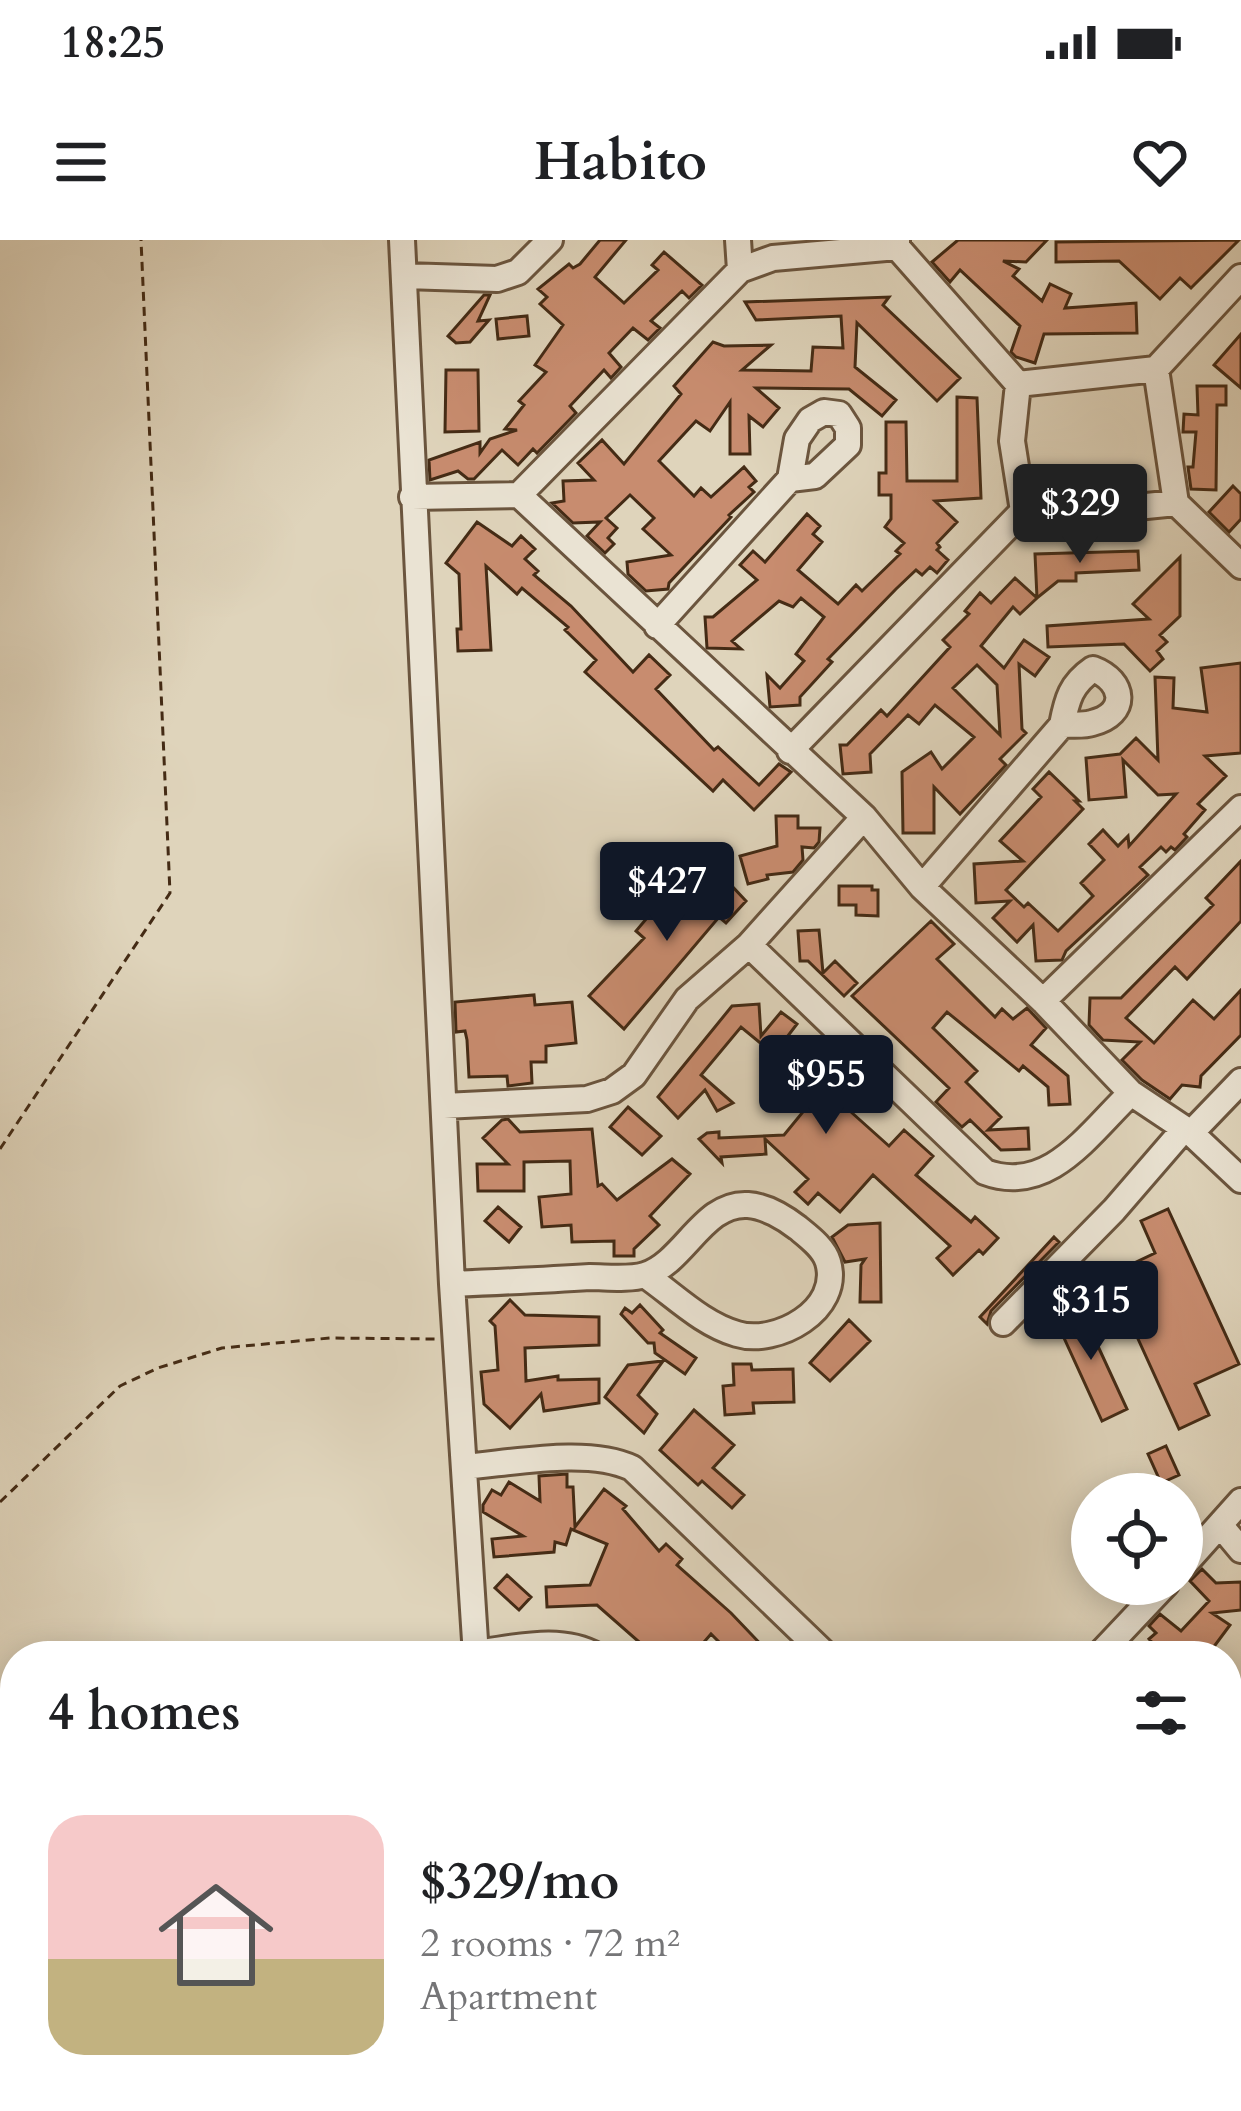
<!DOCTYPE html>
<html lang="en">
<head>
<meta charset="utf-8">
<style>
  :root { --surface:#fff; --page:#f2f2f2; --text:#202124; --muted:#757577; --accent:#111827 }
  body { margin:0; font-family:Cardo,serif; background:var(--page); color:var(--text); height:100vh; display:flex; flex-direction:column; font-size:45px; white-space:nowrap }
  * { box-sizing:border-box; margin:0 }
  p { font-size:39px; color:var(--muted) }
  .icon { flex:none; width:66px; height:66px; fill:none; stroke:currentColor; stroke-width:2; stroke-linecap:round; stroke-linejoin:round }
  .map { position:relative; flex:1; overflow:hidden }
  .panel { position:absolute; left:0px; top:1401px; width:1242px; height:471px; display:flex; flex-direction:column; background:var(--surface); border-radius:48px 48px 0 0; box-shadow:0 6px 30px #0003 }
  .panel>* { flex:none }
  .fabs { position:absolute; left:1071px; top:1233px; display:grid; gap:24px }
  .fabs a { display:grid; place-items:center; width:132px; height:132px; border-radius:50%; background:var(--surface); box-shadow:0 6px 30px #0003; font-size:60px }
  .price { position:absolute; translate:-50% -102px; padding:0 27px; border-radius:12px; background:var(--accent); color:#fff; font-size:39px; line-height:78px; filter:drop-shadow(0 3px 6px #0008) }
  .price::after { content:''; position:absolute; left:50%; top:72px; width:36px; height:27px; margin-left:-18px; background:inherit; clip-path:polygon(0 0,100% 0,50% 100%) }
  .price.selected { background:#222; color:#fff }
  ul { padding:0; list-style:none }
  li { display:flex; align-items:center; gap:36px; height:300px; padding:0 48px }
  li span { display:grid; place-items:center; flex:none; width:336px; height:240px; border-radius:36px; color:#555 }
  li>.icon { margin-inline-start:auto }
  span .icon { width:144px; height:144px; fill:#fffc; stroke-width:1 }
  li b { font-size:51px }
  h2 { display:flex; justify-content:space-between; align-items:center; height:144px; padding:0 48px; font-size:51px }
  .status { display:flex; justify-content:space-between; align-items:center; height:84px; padding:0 60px; background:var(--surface); direction:ltr }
  .status svg { height:33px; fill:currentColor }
  header { display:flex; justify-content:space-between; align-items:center; height:156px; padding:0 48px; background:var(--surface); font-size:54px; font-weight:600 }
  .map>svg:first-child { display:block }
  .building { fill:#c88c6f; stroke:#442b15; stroke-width:3; fill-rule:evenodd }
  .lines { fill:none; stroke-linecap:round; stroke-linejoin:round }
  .minor-casing { stroke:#6b553e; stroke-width:30 }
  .path { stroke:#442b15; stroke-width:3; stroke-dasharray:9 6; stroke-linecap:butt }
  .minor { stroke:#eae3d3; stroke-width:24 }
</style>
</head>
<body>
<div class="status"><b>18:25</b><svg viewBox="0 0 49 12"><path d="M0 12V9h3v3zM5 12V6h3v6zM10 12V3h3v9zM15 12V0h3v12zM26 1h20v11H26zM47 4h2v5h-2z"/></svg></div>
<header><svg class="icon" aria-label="menu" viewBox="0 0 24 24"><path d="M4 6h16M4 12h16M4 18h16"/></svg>Habito<svg class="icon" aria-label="heart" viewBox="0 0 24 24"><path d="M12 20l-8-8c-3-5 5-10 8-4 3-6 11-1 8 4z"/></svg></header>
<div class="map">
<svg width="1241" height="1871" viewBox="0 0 1241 1871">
  <rect width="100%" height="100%" fill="#dfd4bb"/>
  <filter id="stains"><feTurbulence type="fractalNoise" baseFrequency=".00167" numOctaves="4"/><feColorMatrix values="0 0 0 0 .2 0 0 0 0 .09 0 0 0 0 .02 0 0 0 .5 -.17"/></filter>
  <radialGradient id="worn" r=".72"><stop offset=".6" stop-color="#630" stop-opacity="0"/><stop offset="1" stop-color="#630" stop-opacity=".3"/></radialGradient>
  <path class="building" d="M 600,0 L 626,0 L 595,37 L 624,63 L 658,30 L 652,25 L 664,12 L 702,45 L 689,58 L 682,51 L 651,81 L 660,88 L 648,100 L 633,88 L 609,113 L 621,127 L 611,138 L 604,130 L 570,166 L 576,173 L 537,213 L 533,209 L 518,225 L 502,210 L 474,239 L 468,239 L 458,231 L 430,240 L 429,220 L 480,202 L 480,213 L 490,199 L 517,190 L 505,189 L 524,165 L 519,161 L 546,132 L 535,125 L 563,85 L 540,64 L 547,57 L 538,49 L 569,24 L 573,28 L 580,24 Z
    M 958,0 L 1047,0 L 1026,22 L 1003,21 L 1019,29 L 1013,36 L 1042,61 L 1050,44 L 1071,54 L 1065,68 L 1136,63 L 1137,93 L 1044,94 L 1035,123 L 1016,117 L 1011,112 L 1020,86 L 960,30 L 950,42 L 932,22 Z
    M 1239,0 L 1191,48 L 1180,38 L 1160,59 L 1119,21 L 1056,22 L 1056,2 Z
    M 484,55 L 490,55 L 478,81 L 489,80 L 470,102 L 456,103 L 448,96 Z
    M 889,57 L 883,65 L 960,138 L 937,161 L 857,83 L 855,127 L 896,160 L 882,176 L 849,149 L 756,148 L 779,168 L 763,187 L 749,176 L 750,214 L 730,214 L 730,162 L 710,191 L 696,181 L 659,221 L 694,256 L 701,248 L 711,257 L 744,227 L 756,241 L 749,247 L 754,252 L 729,275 L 731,277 L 669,343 L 668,349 L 646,351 L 628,334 L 627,322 L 671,315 L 643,289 L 654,278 L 630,255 L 606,278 L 617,288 L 608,298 L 614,304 L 605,313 L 587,296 L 600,282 L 573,283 L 552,263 L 564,261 L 563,241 L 594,240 L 578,223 L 602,200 L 624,224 L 681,154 L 674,146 L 713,102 L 724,106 L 771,105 L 742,130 L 811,131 L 813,107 L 843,108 L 841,76 L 756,80 L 745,62 Z
    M 527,76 L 529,96 L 498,99 L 496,79 Z
    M 1241,94 L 1241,148 L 1214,125 Z
    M 446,130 L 478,130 L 479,191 L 445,192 Z
    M 1197,146 L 1226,146 L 1226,165 L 1217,165 L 1216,250 L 1191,249 L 1188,227 L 1193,227 L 1196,192 L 1183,192 L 1184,174 L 1198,175 Z
    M 957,157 L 977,158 L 981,258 L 935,261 L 957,282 L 937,303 L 940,307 L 937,310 L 948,320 L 937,333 L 930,327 L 922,335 L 916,330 L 896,349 L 828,419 L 832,422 L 800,457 L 800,465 L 770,467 L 767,435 L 780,448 L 804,421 L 796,414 L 824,377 L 801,358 L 793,367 L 779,361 L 732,401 L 741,409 L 707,408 L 705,377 L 713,377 L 757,340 L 740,325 L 753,311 L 765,322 L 807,274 L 820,286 L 813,294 L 822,302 L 798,330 L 838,364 L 856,345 L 862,351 L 900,314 L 896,311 L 904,303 L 885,287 L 891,279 L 891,255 L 879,255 L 879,233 L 886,233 L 886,182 L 906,182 L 907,241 L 957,241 Z
    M 1233,246 L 1241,254 L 1241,279 L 1229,292 L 1209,272 Z
    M 477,282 L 512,306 L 521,296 L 535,309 L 525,319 L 538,331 L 534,335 L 571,366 L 633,432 L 649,415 L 670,435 L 656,449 L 714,510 L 718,507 L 759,545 L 779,524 L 791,532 L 754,570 L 723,540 L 713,551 L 585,432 L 596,420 L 565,390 L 568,387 L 522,348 L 517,354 L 486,326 L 491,410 L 458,411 L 457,389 L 461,389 L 459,334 L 446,323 Z
    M 1138,311 L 1139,330 L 1076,333 L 1076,341 L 1058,341 L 1037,358 L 1035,314 Z
    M 1180,317 L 1180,376 L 1160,395 L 1167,402 L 1157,411 L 1163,419 L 1150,431 L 1124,404 L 1048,407 L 1047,386 L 1149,379 L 1133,364 Z
    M 1015,338 L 1037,358 L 1020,374 L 1013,367 L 981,406 L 1004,428 L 1024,400 L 1049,417 L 1035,436 L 1019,424 L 1022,489 L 1026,493 L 1000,519 L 1006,525 L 960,574 L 934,547 L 934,593 L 903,593 L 902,532 L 931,512 L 942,529 L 974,497 L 935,465 L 919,484 L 908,475 L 870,514 L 871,532 L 843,534 L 840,505 L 847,505 L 881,470 L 887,476 L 950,407 L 943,400 L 969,374 L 965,371 L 980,353 L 991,363 ZM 977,425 L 997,445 L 1000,495 L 953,448 Z
    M 1241,423 L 1241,513 L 1205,516 L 1226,536 L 1198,564 L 1205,570 L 1184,594 L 1187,597 L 1175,610 L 1171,607 L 1166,612 L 1161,607 L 1140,627 L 1148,635 L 1066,711 L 1062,720 L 1036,721 L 1033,685 L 1017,702 L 993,678 L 1010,661 L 976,663 L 974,624 L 1023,621 L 1000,601 L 1041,557 L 1033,549 L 1049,532 L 1079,561 L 1075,561 L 1083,569 L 1006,650 L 1024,667 L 1028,663 L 1058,691 L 1093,656 L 1081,643 L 1104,620 L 1089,604 L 1103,590 L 1118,606 L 1128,596 L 1129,606 L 1176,554 L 1158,555 L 1123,520 L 1126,557 L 1089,560 L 1086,518 L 1120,514 L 1136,498 L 1158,520 L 1155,437 L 1174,438 L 1173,468 L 1207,472 L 1201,428 Z
    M 776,576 L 798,576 L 798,588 L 820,588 L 819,602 L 814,608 L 802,607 L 803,620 L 793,632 L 767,635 L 768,639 L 748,644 L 740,616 L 777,606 Z
    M 700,619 L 710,629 L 713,626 L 746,661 L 726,683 L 719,677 L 624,789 L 589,756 L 644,698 L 636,691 L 652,672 L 666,683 L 691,657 L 692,652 L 679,641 Z
    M 1241,621 L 1241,681 L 1187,739 L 1175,727 L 1126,778 L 1154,803 L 1193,760 L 1214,779 L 1241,750 L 1241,795 L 1201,836 L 1200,847 L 1182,845 L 1170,859 L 1142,840 L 1122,820 L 1140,802 L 1103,800 L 1089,785 L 1090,758 L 1121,758 L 1213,665 L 1206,658 Z
    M 839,646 L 872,646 L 872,650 L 878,650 L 878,676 L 856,675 L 856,665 L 839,665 Z
    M 931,681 L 954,704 L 937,719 L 995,777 L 1002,769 L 1013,779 L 1027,768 L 1046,788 L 1031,805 L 1068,836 L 1070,864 L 1049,865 L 1048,847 L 1023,826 L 1019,831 L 947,772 L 933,788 L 977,831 L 966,842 L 1001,877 L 988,890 L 1028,888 L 1029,909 L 1001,910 L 970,880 L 962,887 L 936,862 L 949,848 L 852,756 Z
    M 819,690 L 823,733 L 835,721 L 857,743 L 844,756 L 808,721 L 800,721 L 798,691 Z
    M 534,755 L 535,765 L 572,762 L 576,803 L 546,806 L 546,822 L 531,822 L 532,843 L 508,846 L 507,836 L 469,837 L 467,800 L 465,791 L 456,792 L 455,762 Z
    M 759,764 L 761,796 L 781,772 L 797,784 L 787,797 L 827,828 L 817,838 L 841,863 L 889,906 L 904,890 L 933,916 L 916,935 L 971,982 L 975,977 L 998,998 L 983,1014 L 979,1010 L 953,1035 L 937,1018 L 950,1006 L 873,935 L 840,972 L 818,953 L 808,964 L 795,952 L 808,939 L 765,899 L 766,914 L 721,917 L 722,923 L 699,899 L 707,893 L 719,892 L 719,898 L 784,895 L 807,867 L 780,843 L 792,829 L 741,787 L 701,835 L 733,863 L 717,871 L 705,850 L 678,878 L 658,857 L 732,766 Z
    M 628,867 L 661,896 L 642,915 L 610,887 Z
    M 508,879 L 520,892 L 592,889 L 598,946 L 602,944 L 617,960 L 672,919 L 690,934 L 650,976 L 659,985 L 634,1009 L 634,1016 L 614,1016 L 614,1001 L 572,1002 L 571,985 L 542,987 L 539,957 L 571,954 L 570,921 L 524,922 L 524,951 L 478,951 L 477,924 L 508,924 L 483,898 L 502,880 Z
    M 498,967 L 521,987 L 509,1002 L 485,981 Z
    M 1168,969 L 1239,1124 L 1195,1144 L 1209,1175 L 1179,1189 L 1109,1035 L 1155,1013 L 1141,981 Z
    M 880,983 L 881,1062 L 860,1062 L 861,1025 L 865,1019 L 845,1022 L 832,997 L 848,985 Z
    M 1054,997 L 1059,1002 L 991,1071 L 987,1084 L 980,1077 Z
    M 510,1060 L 525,1075 L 599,1077 L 599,1105 L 525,1108 L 526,1141 L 558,1136 L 558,1140 L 599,1139 L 599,1163 L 544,1171 L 541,1154 L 510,1188 L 484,1164 L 481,1132 L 498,1130 L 495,1086 L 490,1081 Z
    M 640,1065 L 663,1090 L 660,1093 L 696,1118 L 685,1134 L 655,1113 L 654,1103 L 648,1103 L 621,1074 L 625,1068 L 632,1073 Z
    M 1079,1065 L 1127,1169 L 1102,1181 L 1054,1076 Z
    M 849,1080 L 870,1101 L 830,1141 L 810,1123 Z
    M 663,1121 L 638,1155 L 657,1174 L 644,1193 L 605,1157 L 628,1125 Z
    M 733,1124 L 751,1124 L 752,1130 L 793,1129 L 794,1162 L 753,1163 L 754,1173 L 725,1175 L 723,1146 L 734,1145 Z
    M 694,1170 L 734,1205 L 713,1228 L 744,1255 L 732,1268 L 702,1241 L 698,1245 L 660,1210 Z
    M 1166,1206 L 1179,1235 L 1161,1243 L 1148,1214 Z
    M 567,1234 L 567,1247 L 573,1247 L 575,1287 L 604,1249 L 626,1266 L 623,1269 L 659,1311 L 666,1304 L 682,1319 L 677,1325 L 731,1373 L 772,1416 L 733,1416 L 711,1394 L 692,1416 L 655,1416 L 597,1365 L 547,1367 L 546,1347 L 590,1345 L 607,1304 L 571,1289 L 566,1305 L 555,1302 L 554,1312 L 494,1317 L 492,1299 L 523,1296 L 483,1272 L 483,1265 L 492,1250 L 501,1255 L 509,1242 L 540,1261 L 539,1236 Z
    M 1202,1329 L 1216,1343 L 1241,1342 L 1241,1370 L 1212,1373 L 1230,1385 L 1207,1416 L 1164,1416 L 1149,1399 L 1156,1393 L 1149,1386 L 1160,1374 L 1181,1391 L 1209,1361 L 1190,1341 Z
    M 507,1335 L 531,1357 L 519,1370 L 495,1348 Z"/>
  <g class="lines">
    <g class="minor-casing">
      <path id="minor" d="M 402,0 L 452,1044 L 476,1416
        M 738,0 L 740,30
        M 897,0 L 897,7 L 1018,144 L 1012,201 L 1023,271
        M 405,36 L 497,39 L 518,32 L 550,0
        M 1156,129 L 1176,263 L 1241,326
        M 1018,144 L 1156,129 L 1241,37
        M 519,255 L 740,30 L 773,18 L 897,7
        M 412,257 L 519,255 L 864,577 L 922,647 L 1043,761 L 1131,853 L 1191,893 L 1241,940
        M 657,386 L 790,239 L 797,199 L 810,180 L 824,172 L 839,174 L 848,188 L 848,205 L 815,236 L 790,239
        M 790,511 L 1023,271 L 1107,270 L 1176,263
        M 922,647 L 1062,485 C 1067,459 1071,444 1093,429 C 1125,441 1129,474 1092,483 C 1083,486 1071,484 1062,485
        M 749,705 L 985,932 C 1049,956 1089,893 1131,853
        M 1043,761 L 1241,568
        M 444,866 L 587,859 L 612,851 L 634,835 L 687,759 L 749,705 L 864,577
        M 1191,893 L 1241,841
        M 452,1044 C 498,1042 544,1040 590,1037 C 606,1037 629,1040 645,1035 C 685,1022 703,962 748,965 C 765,966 785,978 798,988 C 809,997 824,1008 828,1022 C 842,1070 776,1106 737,1094 C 702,1084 674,1055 645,1035
        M 1003,1083 L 1114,970 L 1184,889
        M 464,1227 C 512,1223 588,1207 632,1228 L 827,1416
        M 1221,1286 L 1241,1310
        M 1182,1327 L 1241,1261
        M 476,1413 C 516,1408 560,1395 597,1416
        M 1098,1416 L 1166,1344
        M 1227,1536 L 1241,1521
        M 1227,1782 L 1241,1766
        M 500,1857 L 501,1871
        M 829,1857 L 842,1871
        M 1206,1857 L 1234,1871
        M 675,1871 L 689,1857
        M 884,1871 L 887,1871"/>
    </g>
    <path class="path" d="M 0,909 L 170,653 L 141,0
      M 0,1262 L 120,1146 L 158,1128 L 222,1108 L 330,1098 L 436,1099
      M 0,1841 L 1,1871"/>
    <use href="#minor" class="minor"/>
  </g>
  <rect width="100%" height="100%" filter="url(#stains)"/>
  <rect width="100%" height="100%" fill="url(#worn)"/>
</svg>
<div class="fabs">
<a><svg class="icon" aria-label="locate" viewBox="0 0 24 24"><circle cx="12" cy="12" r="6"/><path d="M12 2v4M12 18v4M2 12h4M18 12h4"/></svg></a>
</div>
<b class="price selected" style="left:1080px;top:326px">$329</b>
<b class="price" style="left:667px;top:704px">$427</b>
<b class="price" style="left:826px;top:897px">$955</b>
<b class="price" style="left:1091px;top:1123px">$315</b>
<section class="panel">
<h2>4 homes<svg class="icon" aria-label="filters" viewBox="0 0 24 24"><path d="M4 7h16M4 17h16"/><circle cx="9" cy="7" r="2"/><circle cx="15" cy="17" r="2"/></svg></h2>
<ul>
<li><span style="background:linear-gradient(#f6c9c9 60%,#c2b280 0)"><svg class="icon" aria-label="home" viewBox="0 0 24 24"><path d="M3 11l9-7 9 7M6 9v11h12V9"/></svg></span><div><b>$329/mo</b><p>2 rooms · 72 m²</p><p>Apartment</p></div></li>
</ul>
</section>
</div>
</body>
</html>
